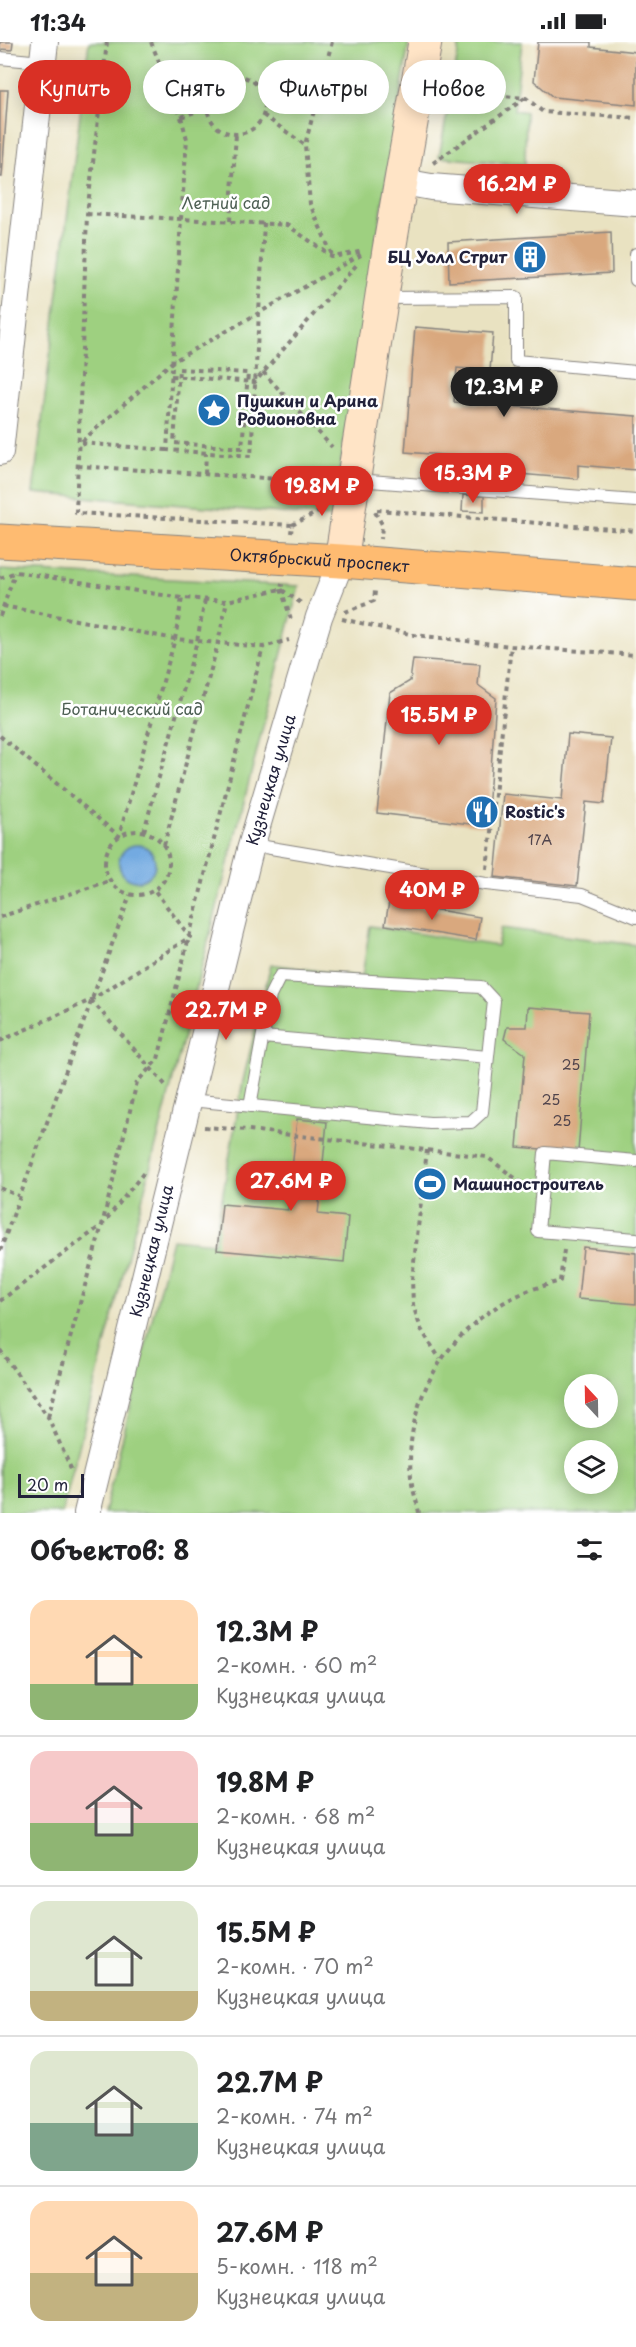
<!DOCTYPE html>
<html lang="ru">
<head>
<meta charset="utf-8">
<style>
  :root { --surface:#fff; --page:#f2f2f2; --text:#202124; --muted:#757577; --line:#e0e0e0; --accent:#d93025 }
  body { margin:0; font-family:"Playpen Sans",sans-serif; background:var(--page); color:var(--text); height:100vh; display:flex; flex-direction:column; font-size:22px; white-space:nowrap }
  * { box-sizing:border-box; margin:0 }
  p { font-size:20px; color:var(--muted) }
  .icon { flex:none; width:33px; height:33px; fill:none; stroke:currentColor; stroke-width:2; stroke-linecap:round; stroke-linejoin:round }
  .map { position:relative; height:1471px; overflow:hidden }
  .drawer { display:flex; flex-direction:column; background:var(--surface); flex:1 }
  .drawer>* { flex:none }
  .banner { position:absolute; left:18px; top:18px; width:600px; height:54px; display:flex; gap:12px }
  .needle { width:39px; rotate:338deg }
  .buttons { position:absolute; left:564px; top:1332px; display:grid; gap:12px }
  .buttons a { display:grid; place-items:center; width:54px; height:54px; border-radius:50%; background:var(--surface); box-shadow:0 3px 15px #0003; font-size:30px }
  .scale { position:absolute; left:18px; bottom:15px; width:66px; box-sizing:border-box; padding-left:6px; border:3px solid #22223b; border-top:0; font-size:16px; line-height:21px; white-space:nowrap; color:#22223b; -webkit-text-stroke:4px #fff; paint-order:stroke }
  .price { position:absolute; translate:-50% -51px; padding:0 14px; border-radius:21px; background:var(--accent); color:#fff; font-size:20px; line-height:39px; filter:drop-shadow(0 2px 3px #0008) }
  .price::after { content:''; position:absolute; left:50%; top:36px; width:18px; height:14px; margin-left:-9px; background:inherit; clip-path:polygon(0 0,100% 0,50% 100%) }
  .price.selected { background:#222; color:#fff }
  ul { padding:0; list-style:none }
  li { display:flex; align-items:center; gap:18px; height:150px; padding:0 30px }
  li+li { border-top:2px solid var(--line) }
  li span { display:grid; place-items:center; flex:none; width:168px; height:120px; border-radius:18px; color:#555 }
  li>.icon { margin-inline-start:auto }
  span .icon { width:72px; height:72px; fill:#fffc; stroke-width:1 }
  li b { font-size:26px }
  h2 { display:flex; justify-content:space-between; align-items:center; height:72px; padding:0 30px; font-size:26px }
  .pill { padding:0 21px; border-radius:27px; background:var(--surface); box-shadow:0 3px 15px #0003; font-size:21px; line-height:54px }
  .pill.selected { background:var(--accent); color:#fff }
  .status { display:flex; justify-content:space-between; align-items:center; height:42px; padding:0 30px; background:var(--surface); direction:ltr }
  .status svg { height:16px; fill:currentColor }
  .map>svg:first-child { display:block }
  .green { fill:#9ed080; stroke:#60795e; stroke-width:1.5; fill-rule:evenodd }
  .water { fill:#73aae1; stroke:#4a668e; stroke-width:1.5 }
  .building { fill:#d9a87e }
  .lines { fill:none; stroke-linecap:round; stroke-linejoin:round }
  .lane-casing { stroke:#86827e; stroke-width:14 }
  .street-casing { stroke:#86827e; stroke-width:28 }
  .secondary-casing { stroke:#86827e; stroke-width:35 }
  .primary-casing { stroke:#86827e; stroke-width:35 }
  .path { stroke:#86827e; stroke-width:4; stroke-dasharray:4.5 4.5; stroke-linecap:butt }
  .lane { stroke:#fff; stroke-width:12 }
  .street { stroke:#fff; stroke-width:26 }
  .secondary { stroke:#ffe4c6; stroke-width:33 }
  .primary { stroke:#febb71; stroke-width:33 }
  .labels { text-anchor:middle; stroke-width:5; stroke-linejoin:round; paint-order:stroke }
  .number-label { font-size:14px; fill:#50444c }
  .park-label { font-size:16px; fill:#4d5f53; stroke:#fff }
  .poi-label { font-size:16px; font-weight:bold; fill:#22223b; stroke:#fff; text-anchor:start }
  .street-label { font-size:16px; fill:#22223b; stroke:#fff }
</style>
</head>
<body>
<div class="status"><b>11:34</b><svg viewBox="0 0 49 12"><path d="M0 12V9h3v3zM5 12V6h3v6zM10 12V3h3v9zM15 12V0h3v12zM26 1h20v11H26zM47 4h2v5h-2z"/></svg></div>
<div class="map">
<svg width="636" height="1471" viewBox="0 0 636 1471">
  <rect width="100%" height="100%" fill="#fff"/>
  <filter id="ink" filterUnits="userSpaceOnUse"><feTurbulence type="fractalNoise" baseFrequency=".0167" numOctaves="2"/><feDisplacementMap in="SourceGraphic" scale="12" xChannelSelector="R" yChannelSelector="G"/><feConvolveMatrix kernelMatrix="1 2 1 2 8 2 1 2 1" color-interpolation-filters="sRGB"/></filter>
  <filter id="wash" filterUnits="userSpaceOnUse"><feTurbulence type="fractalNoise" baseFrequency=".008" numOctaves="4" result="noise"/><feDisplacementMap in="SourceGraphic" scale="24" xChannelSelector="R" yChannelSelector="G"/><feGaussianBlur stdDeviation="1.35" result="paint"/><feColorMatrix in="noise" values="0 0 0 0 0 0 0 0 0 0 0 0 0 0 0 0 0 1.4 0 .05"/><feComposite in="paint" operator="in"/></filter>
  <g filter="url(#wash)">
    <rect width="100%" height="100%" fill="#e9e2c1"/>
    <path class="green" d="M 89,0 L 409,0 L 332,475 L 33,451 Z
      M 456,0 L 522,0 L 514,68 L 526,70 L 525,123 L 439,115 L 459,6 Z
      M 0,528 L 299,544 L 62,1471 L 0,1471 Z
      M 370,884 L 497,904 L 501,886 L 636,903 L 636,1471 L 104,1471 L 172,1197 L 214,1201 L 243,1039 L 271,922 L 362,935 ZM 574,1342 L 608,1342 L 608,1376 L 574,1376 ZM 574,1408 L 608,1408 L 608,1442 L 574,1442 Z"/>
    <path class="water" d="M119 821a18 18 0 1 1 36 0a18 18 0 1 1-36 0Z"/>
    <g id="blocks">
      <path class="building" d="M 0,0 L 13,0 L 12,8 L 0,7 Z
        M 538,0 L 591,0 L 591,5 L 636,10 L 636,63 L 553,55 L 534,39 Z
        M 0,48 L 8,48 L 2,135 L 0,135 Z
        M 611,190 L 612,231 L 449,240 L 448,200 Z
        M 415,285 L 493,291 L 490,329 L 457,326 L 454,360 L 636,374 L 636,428 L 578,423 L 578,437 L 494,430 L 494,417 L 405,410 Z
        M 463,453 L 484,454 L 484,470 L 462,469 Z
        M 413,617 L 480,622 L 478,643 L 496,656 L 487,784 L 377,771 L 390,651 L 410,639 Z
        M 568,692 L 611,696 L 604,762 L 586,760 L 577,844 L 495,835 L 503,752 L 562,758 Z
        M 389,860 L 480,875 L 476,898 L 385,883 Z
        M 528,965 L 589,970 L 578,1110 L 517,1105 L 525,1012 L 504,997 L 507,985 L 527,985 Z
        M 297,1077 L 327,1080 L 318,1172 L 348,1175 L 344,1220 L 217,1208 L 222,1162 L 288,1168 Z
        M 583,1205 L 636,1211 L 636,1262 L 578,1257 Z"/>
    </g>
  </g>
  <g filter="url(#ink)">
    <use href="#blocks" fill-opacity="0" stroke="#86827e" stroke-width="1.5"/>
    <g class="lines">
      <g class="lane-casing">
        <path id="lane" d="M 0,16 L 42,20
          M 636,212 L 636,238
          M 383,256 L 516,255 L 516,319 L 636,330
          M 356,438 L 636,459
          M 250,808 L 265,805 L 486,842 L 582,853 L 636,875
          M 263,995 L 488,1015
          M 189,1058 L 430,1081 L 471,1080 L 482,1070 L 494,959 L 481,945 L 280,934 L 270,954 L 250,1064
          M 636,1119 L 545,1111 L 538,1189 L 636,1197"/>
      </g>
      <g class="street-casing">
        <g id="street">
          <path d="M 403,140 L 431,145 L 636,161"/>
          <path d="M 0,410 L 45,0"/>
          <path id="s1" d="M 87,1471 L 250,808 L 319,575 L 341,519"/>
        </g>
      </g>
      <g class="secondary-casing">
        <path id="secondary" d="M 341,519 L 389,208 L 425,0"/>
      </g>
      <g class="primary-casing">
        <g id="primary">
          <path id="s2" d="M 0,499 L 341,519 L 636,542"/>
        </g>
      </g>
      <path class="path" d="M 107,0 L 87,172 L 76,471 L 292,483 L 291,491
        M 151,0 L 181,75 L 206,66
        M 332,0 L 305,103 L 310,162 L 332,213
        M207 63a29 29 0 1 1 58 0a29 29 0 1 1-58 0Z
        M 444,49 L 526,56 L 543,70 L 636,76
        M 263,73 L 305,103
        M 181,75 L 187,97 L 181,177 L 287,183 L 333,215 L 364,209
        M 433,121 L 525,56
        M 87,172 L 181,177 L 167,408 L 251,414 L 264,181
        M 230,179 L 236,92
        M 179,327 L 248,331 L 242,406 L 174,401 Z
        M 263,330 L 332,405
        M 171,334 L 255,340 L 359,220
        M 167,408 L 80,401 L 172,320 L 361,213
        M 78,424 L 326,440
        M 205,432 L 206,411
        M 377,468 L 636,489
        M 375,470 L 382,482 L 381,497
        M 292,483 L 322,468
        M 0,536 L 16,530 L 182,556 L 227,559 L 281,547 L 282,542
        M 281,547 L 292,580
        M 282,548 L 301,561
        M 3,564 L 175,597 L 263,605 L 289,598
        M 345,570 L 374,559 L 375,549
        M 0,574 L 15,531
        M 342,577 L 414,593 L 511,604 L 636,613
        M 0,694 L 119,794 L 175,597 L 182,556
        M105 821a32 32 0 1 1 64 0a32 32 0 1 1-64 0Z
        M 144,789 L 197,599 L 205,558
        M 164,803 L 218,601 L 227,559
        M 487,827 L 511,604
        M 0,875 L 109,839
        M 91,958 L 168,1046
        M 0,999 L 91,958 L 190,895 L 155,849
        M 204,1085 L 248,1088 L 487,1115 L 527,1145
        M 427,1108 L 412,1237 L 413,1263 L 421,1287 L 440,1317
        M 0,1146 L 19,1154
        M 0,1209 L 130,853
        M 0,1259 L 102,1183 L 145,1129
        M 0,1308 L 48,1375 L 73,1431
        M 48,1375 L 102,1183 L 137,1040 L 158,1017 L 263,605
        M 419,1471 C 417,1459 412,1447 411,1435 C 403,1357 450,1283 521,1252 C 533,1246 547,1243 560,1239 L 564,1208"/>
      <use href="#lane" class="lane"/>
      <use href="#street" class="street"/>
      <use href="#secondary" class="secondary"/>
      <use href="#primary" class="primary"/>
    </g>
  </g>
  <defs>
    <g id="building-disc" transform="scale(1.725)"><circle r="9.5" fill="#1f6fb2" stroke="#fff"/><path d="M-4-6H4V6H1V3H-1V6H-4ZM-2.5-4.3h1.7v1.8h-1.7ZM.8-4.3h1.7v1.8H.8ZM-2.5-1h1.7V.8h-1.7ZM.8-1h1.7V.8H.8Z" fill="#fff"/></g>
    <g id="sight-disc" transform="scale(1.725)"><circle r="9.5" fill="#1f6fb2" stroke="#fff"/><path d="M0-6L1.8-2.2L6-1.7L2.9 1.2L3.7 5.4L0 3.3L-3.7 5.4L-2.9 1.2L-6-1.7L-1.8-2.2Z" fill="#fff"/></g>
    <g id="restaurant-disc" transform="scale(1.725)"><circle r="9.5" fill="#1f6fb2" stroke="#fff"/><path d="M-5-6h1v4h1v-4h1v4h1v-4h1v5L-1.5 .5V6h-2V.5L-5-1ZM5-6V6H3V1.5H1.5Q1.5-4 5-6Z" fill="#fff"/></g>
    <g id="stadium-disc" transform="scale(1.725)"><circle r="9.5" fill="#1f6fb2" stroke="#fff"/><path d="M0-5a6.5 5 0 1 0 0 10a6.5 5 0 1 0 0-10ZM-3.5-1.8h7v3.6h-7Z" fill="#fff"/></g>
  </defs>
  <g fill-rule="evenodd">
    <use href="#building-disc" x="530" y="215"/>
    <use href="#sight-disc" x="214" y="368"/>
    <use href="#restaurant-disc" x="482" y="770"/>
    <use href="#stadium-disc" x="430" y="1142"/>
  </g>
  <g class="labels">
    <g class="number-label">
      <text x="540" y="803">17А</text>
      <text x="571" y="1028">25</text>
      <text x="551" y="1063">25</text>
      <text x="562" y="1084">25</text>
    </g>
    <g class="park-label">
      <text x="226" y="167">Летний сад</text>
      <text x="132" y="673">Ботанический сад</text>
    </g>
    <g class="poi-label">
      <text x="507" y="221" text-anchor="end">БЦ Уолл Стрит</text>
      <text x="237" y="365">Пушкин и Арина<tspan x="237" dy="18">Родионовна</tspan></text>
      <text x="505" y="776">Rostic's</text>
      <text x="453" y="1148">Машиностроитель</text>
    </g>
    <g class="street-label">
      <text dy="6" stroke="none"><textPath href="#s2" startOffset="320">Октябрьский проспект</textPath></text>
      <text dy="6" stroke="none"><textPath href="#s1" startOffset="756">Кузнецкая улица</textPath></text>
      <text dy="6" stroke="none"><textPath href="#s1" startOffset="270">Кузнецкая улица</textPath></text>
    </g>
  </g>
</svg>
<div class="buttons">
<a><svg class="needle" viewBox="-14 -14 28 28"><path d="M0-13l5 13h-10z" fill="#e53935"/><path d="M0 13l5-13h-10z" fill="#757577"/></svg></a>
<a><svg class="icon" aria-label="layers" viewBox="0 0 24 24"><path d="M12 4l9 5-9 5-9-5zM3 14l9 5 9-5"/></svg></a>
</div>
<div class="scale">20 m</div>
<b class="price" style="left:517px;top:173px">16.2M ₽</b>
<b class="price selected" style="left:504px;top:376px">12.3M ₽</b>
<b class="price" style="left:473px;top:462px">15.3M ₽</b>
<b class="price" style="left:322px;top:475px">19.8M ₽</b>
<b class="price" style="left:439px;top:704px">15.5M ₽</b>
<b class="price" style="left:432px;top:879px">40M ₽</b>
<b class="price" style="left:226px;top:999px">22.7M ₽</b>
<b class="price" style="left:291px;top:1170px">27.6M ₽</b>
<div class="banner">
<a class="pill selected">Купить</a>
<a class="pill">Снять</a>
<a class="pill">Фильтры</a>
<a class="pill">Новое</a>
</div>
</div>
<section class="drawer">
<h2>Объектов: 8<svg class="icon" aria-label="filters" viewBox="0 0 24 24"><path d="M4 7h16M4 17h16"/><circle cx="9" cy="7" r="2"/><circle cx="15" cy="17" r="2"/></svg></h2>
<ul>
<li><span style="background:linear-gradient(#ffd9b3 70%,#8fb573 0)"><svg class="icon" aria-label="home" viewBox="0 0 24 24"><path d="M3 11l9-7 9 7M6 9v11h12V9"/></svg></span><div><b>12.3M ₽</b><p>2-комн. · 60 m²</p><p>Кузнецкая улица</p></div></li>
<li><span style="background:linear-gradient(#f6c9c9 60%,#8fb573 0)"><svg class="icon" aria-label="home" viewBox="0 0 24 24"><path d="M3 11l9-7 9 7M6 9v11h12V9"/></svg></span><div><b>19.8M ₽</b><p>2-комн. · 68 m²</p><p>Кузнецкая улица</p></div></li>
<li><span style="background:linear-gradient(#dfe7d0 75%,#c2b280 0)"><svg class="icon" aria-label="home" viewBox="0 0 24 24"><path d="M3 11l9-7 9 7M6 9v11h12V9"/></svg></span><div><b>15.5M ₽</b><p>2-комн. · 70 m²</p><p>Кузнецкая улица</p></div></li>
<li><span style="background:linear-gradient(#dfe7d0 60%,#7fa58c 0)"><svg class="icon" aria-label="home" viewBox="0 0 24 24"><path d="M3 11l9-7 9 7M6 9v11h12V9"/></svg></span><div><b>22.7M ₽</b><p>2-комн. · 74 m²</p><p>Кузнецкая улица</p></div></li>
<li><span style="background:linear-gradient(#ffd9b3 60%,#c2b280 0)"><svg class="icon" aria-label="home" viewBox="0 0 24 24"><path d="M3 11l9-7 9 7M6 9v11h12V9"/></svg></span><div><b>27.6M ₽</b><p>5-комн. · 118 m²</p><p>Кузнецкая улица</p></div></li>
</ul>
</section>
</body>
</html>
